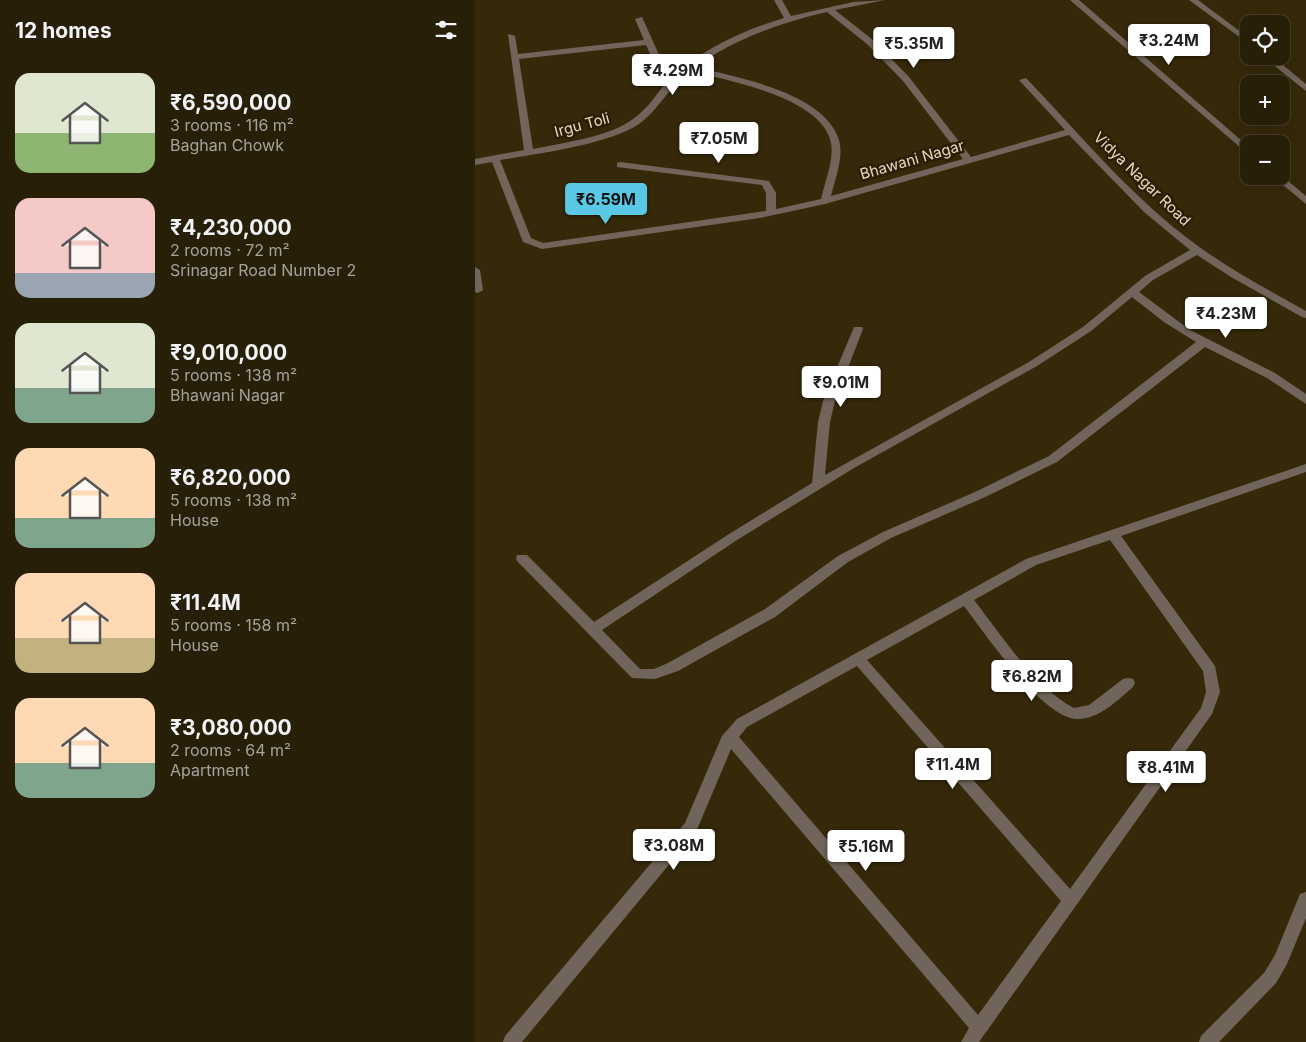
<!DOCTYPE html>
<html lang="en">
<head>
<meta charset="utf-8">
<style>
  :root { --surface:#281f08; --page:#302712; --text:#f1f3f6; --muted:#a5a29c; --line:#443d29; --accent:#5ac8e5 }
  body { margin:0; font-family:Inter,sans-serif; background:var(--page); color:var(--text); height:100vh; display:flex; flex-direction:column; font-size:19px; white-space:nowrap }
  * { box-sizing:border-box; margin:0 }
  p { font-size:16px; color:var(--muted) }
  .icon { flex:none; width:28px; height:28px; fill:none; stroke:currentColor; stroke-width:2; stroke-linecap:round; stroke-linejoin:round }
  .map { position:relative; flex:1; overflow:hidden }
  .drawer { display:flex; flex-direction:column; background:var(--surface); width:475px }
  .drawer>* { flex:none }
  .tools { position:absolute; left:765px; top:15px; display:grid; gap:10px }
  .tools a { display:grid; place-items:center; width:50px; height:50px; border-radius:10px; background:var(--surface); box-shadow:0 5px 20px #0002,0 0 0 1px var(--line); font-size:25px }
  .price { position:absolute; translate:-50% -42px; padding:0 11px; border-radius:5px; background:#fff; color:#222; font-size:16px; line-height:32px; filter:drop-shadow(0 1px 2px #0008) }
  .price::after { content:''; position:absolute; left:50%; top:30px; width:15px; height:11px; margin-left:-8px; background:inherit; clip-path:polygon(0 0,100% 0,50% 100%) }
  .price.selected { background:var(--accent); color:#111 }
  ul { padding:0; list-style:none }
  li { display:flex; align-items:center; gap:15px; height:125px; padding:0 15px }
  li span { display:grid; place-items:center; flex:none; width:140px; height:100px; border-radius:15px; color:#555 }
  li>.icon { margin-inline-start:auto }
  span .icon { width:60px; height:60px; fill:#fffc; stroke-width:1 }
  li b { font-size:21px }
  h2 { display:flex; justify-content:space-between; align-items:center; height:60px; padding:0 15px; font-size:21px }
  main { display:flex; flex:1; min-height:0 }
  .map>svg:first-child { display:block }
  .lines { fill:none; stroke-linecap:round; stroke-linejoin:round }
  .street { fill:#71645a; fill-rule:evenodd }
  .labels { text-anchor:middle; stroke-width:5; stroke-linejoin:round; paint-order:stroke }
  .far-street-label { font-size:15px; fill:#e1d9c8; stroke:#2c1f01 }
</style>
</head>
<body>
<main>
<section class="drawer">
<h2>12 homes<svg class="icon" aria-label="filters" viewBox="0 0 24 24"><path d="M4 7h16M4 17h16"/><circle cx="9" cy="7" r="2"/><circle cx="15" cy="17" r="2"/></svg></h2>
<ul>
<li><span style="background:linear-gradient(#dfe7d0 60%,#8fb573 0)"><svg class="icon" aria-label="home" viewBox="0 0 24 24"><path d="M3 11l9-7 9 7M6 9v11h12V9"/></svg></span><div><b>₹6,590,000</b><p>3 rooms · 116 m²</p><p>Baghan Chowk</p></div></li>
<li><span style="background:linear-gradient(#f6c9c9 75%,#9aa5b1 0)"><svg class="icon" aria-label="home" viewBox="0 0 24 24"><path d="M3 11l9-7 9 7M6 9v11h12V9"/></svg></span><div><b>₹4,230,000</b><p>2 rooms · 72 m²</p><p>Srinagar Road Number 2</p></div></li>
<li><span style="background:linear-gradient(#dfe7d0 65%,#7fa58c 0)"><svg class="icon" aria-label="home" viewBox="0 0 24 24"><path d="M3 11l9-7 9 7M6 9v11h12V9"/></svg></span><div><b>₹9,010,000</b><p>5 rooms · 138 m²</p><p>Bhawani Nagar</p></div></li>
<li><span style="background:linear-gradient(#ffd9b3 70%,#7fa58c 0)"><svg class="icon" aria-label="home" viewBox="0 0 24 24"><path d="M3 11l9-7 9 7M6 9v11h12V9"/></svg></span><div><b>₹6,820,000</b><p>5 rooms · 138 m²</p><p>House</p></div></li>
<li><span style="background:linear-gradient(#ffd9b3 65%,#c2b280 0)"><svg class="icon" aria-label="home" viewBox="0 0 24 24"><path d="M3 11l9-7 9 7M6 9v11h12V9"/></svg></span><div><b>₹11.4M</b><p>5 rooms · 158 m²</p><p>House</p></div></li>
<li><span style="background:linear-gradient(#ffd9b3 65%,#7fa58c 0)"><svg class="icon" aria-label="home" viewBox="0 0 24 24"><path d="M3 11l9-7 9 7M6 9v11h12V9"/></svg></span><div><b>₹3,080,000</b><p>2 rooms · 64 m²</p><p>Apartment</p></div></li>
</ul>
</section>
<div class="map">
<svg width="831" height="1042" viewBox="0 0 831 1042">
  <rect width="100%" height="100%" fill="#36290a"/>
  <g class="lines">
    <path class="street" d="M 299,0 L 307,0 L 316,16 L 378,2 L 410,0 L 360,10 L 398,40 L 434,77 L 496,157 L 590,130 L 544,80 L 551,78 C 603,132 651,191 711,237 C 748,266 790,288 831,311 L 831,318 L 827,317 L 756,277 L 722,255 L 678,280 L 664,292 L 715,330 L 800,373 L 831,394 L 831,404 L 792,378 L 730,347 L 582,462 L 508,498 L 416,538 L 373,562 L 300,617 L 203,671 L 180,679 L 157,678 L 42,561 L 41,558 L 42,555 L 52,555 L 119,622 L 254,534 L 337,483 L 343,422 L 348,401 L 379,327 L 387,327 L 388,329 L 360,401 L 355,422 L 350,475 L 554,362 L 608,327 L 670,276 L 715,250 L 669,212 L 594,135 L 350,204 L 285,218 L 67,249 L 48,242 L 17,162 L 0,165 L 0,159 L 49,150 L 33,34 L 40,36 L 43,54 L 169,40 L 160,19 L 167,17 L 195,79 C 225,50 268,30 309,18 ZM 352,12 L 392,44 L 428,81 L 488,159 L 356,196 C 360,179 369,157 364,140 C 350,93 262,77 220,67 C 260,39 304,23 352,12 ZM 171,45 L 189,85 C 180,97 171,110 158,119 C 134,137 88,143 58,149 L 44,59 ZM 215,71 C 252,80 348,98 356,143 C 359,161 350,181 346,199 L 301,209 L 301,193 L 294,181 L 145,162 L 142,163 L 142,167 L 287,185 L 291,193 L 291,211 L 68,243 L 56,238 L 25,160 C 62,154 135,144 164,124 C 184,110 194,86 215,71 ZM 657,297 L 689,322 L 721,342 L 574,456 L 500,492 L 408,532 L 363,556 L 290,609 L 193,663 L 179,669 L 165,669 L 127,630 L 262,540 L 379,468 L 562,366 L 616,331 Z
      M 595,0 L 604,0 L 774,147 L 774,155 Z
      M 714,0 L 723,0 L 774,38 L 774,44 Z
      M 787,56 L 797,56 L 831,84 L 831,91 Z
      M 806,175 L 831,196 L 831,204 L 797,176 Z
      M 0,267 L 5,270 L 8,290 L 3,293 L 0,292 Z
      M 831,464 L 831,472 L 646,536 L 740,666 L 745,692 L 737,714 L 504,1042 L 486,1042 L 494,1028 L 256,749 L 221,832 L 47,1042 L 28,1042 L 30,1036 L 210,823 L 247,736 L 262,719 L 551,559 ZM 635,540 L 728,671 L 731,692 L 726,708 L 595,889 L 392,660 L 489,606 C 509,632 568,720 603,719 C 624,719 643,700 658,687 L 660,683 L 658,679 L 653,678 L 648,679 L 614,705 L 599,708 C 561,689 525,633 499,600 L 561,565 ZM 382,666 L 586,901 L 503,1015 L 264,737 L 272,727 Z
      M 831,892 L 831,918 L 812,964 L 801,983 L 744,1042 L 724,1042 L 726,1036 L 789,973 L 800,955 L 825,894 Z"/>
  </g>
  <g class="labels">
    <g class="far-street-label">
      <text transform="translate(107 125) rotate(-15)" y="5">Irgu Toli</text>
      <text transform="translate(437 160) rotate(-16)" y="5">Bhawani Nagar</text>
      <text transform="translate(667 179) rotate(44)" y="5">Vidya Nagar Road</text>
    </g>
  </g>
</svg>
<div class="tools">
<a><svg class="icon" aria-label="locate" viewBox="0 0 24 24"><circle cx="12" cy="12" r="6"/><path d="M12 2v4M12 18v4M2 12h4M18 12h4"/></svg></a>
<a>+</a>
<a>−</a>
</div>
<b class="price" style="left:694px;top:66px">₹3.24M</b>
<b class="price" style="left:439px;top:69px">₹5.35M</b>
<b class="price" style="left:198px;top:96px">₹4.29M</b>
<b class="price" style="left:244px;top:164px">₹7.05M</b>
<b class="price selected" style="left:131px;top:225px">₹6.59M</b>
<b class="price" style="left:751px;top:339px">₹4.23M</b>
<b class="price" style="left:366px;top:408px">₹9.01M</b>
<b class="price" style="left:557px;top:702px">₹6.82M</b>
<b class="price" style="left:478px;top:790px">₹11.4M</b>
<b class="price" style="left:691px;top:793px">₹8.41M</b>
<b class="price" style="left:199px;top:871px">₹3.08M</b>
<b class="price" style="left:391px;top:872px">₹5.16M</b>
</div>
</main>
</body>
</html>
